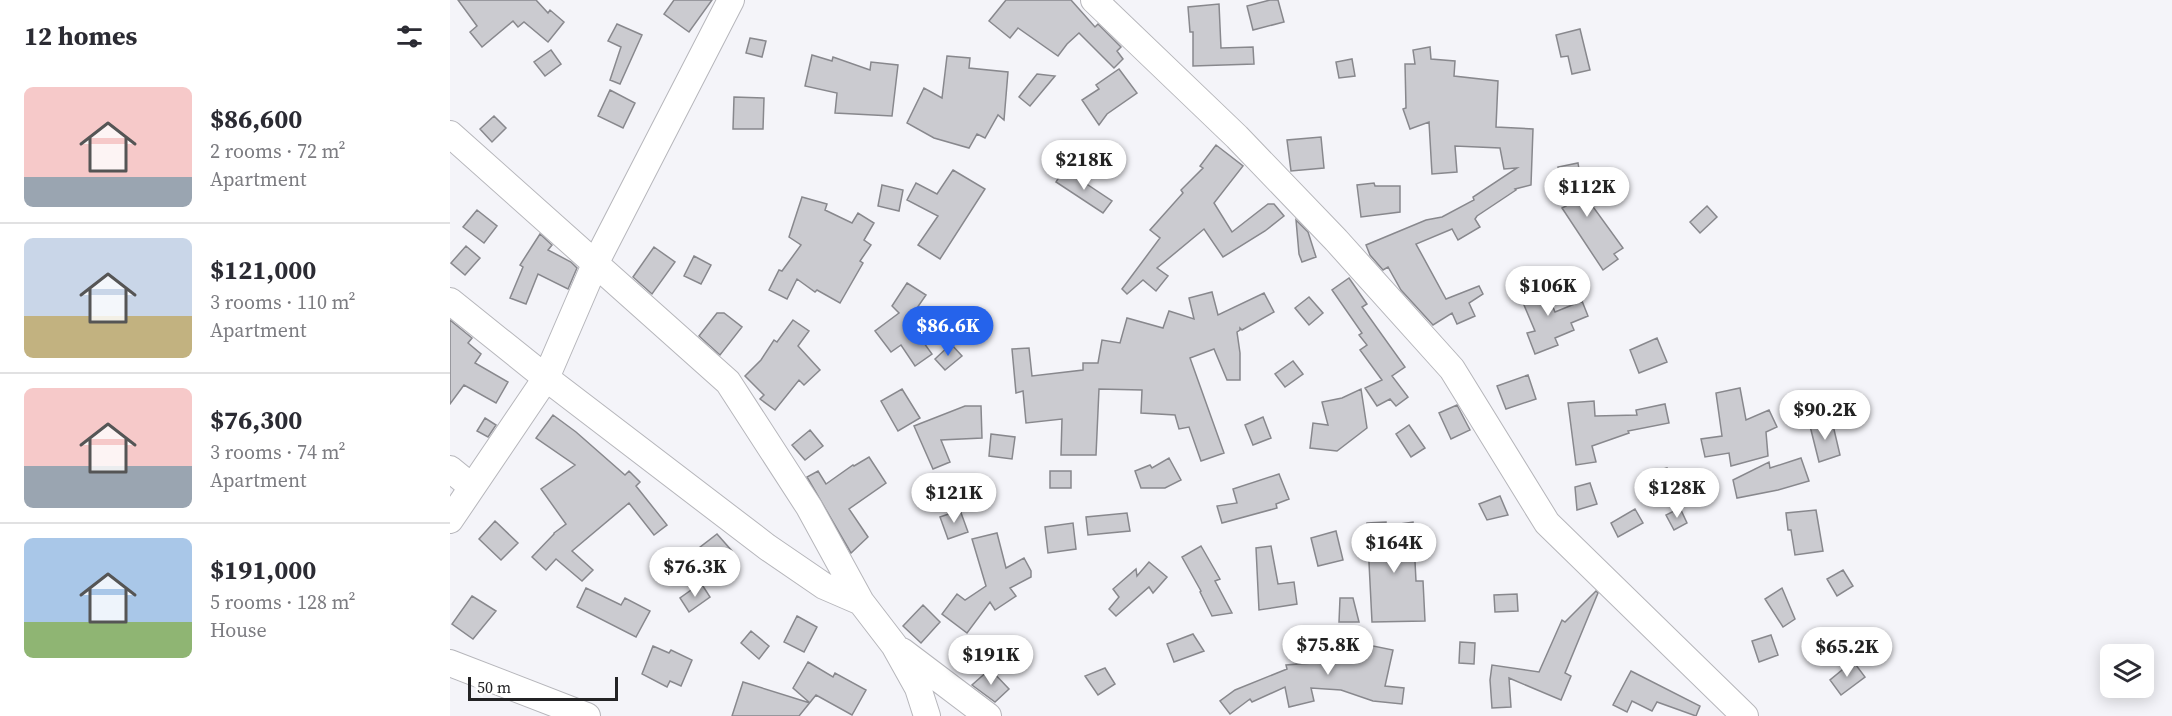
<!DOCTYPE html>
<html lang="en">
<head>
<meta charset="utf-8">
<style>
  :root { --surface:#fff; --page:#f2f2f3; --text:#2b2b33; --muted:#7c7c81; --line:#e1e1e2; --accent:#2563eb }
  body { margin:0; font-family:"Source Serif 4",serif; background:var(--page); color:var(--text); height:100vh; display:flex; flex-direction:column; font-size:22px; white-space:nowrap }
  * { box-sizing:border-box; margin:0 }
  p { font-size:20px; color:var(--muted) }
  .icon { flex:none; width:33px; height:33px; fill:none; stroke:currentColor; stroke-width:2; stroke-linecap:round; stroke-linejoin:round }
  .map { position:relative; flex:1; overflow:hidden }
  .sheet { display:flex; flex-direction:column; background:var(--surface); width:450px }
  .sheet>* { flex:none }
  .controls { position:absolute; left:1650px; top:644px; display:grid; gap:12px }
  .controls a { display:grid; place-items:center; width:54px; height:54px; border-radius:9px; background:var(--surface); box-shadow:0 3px 15px #0003; font-size:30px }
  .scale { position:absolute; left:18px; bottom:15px; width:150px; box-sizing:border-box; padding-left:6px; border:3px solid #232325; border-top:0; font-size:16px; line-height:21px; white-space:nowrap; color:#232325; -webkit-text-stroke:4px #fff; paint-order:stroke }
  .price { position:absolute; translate:-50% -51px; padding:0 14px; border-radius:21px; background:#fff; color:#222; font-size:20px; line-height:39px; filter:drop-shadow(0 2px 3px #0008) }
  .price::after { content:''; position:absolute; left:50%; top:36px; width:18px; height:14px; margin-left:-9px; background:inherit; clip-path:polygon(0 0,100% 0,50% 100%) }
  .price.active { background:var(--accent); color:#fff }
  ul { padding:0; list-style:none }
  li { display:flex; align-items:center; gap:18px; height:150px; padding:0 24px }
  li+li { border-top:2px solid var(--line) }
  li span { display:grid; place-items:center; flex:none; width:168px; height:120px; border-radius:9px; color:#555 }
  li>.icon { margin-inline-start:auto }
  span .icon { width:72px; height:72px; fill:#fffc; stroke-width:1 }
  li b { font-size:26px }
  h2 { display:flex; justify-content:space-between; align-items:center; height:72px; padding:0 24px; font-size:26px }
  main { display:flex; flex:1; min-height:0 }
  .map>svg:first-child { display:block }
  .building { fill:#cbcbd0; stroke:#88888d; stroke-width:1.5 }
  .lines { fill:none; stroke-linecap:round; stroke-linejoin:round }
  .minor-casing { stroke:#b6b6bb; stroke-width:28 }
  .minor { stroke:#fff; stroke-width:26 }
</style>
</head>
<body>
<main>
<section class="sheet">
<h2>12 homes<svg class="icon" aria-label="filters" viewBox="0 0 24 24"><path d="M4 7h16M4 17h16"/><circle cx="9" cy="7" r="2"/><circle cx="15" cy="17" r="2"/></svg></h2>
<ul>
<li><span style="background:linear-gradient(#f6c9c9 75%,#9aa5b1 0)"><svg class="icon" aria-label="home" viewBox="0 0 24 24"><path d="M3 11l9-7 9 7M6 9v11h12V9"/></svg></span><div><b>$86,600</b><p>2 rooms · 72 m²</p><p>Apartment</p></div></li>
<li><span style="background:linear-gradient(#c9d6e8 65%,#c2b280 0)"><svg class="icon" aria-label="home" viewBox="0 0 24 24"><path d="M3 11l9-7 9 7M6 9v11h12V9"/></svg></span><div><b>$121,000</b><p>3 rooms · 110 m²</p><p>Apartment</p></div></li>
<li><span style="background:linear-gradient(#f6c9c9 65%,#9aa5b1 0)"><svg class="icon" aria-label="home" viewBox="0 0 24 24"><path d="M3 11l9-7 9 7M6 9v11h12V9"/></svg></span><div><b>$76,300</b><p>3 rooms · 74 m²</p><p>Apartment</p></div></li>
<li><span style="background:linear-gradient(#a9c7e8 70%,#8fb573 0)"><svg class="icon" aria-label="home" viewBox="0 0 24 24"><path d="M3 11l9-7 9 7M6 9v11h12V9"/></svg></span><div><b>$191,000</b><p>5 rooms · 128 m²</p><p>House</p></div></li>
</ul>
</section>
<div class="map">
<svg width="1722" height="716" viewBox="0 0 1722 716">
  <rect width="100%" height="100%" fill="#f4f4f9"/>
  <path class="building" d="M 8,0 L 86,0 L 98,13 L 100,10 L 114,22 L 98,42 L 74,22 L 68,27 L 63,21 L 32,47 L 20,32 L 27,26 Z
    M 224,0 L 262,0 L 239,32 L 214,14 Z
    M 556,0 L 621,0 L 645,27 L 648,24 L 671,47 L 667,51 L 673,59 L 664,68 L 629,33 L 617,44 L 608,56 L 568,28 L 560,38 L 539,21 Z
    M 820,0 L 828,0 L 834,22 L 803,30 L 797,6 Z
    M 769,4 L 771,48 L 803,47 L 804,64 L 743,66 L 743,32 L 740,32 L 738,7 Z
    M 167,24 L 192,35 L 170,84 L 160,80 L 171,47 L 158,41 Z
    M 1130,29 L 1140,70 L 1122,74 L 1118,56 L 1111,57 L 1106,35 Z
    M 300,38 L 316,41 L 312,57 L 296,53 Z
    M 980,47 L 981,59 L 1005,61 L 1004,76 L 1048,81 L 1046,127 L 1083,129 L 1081,185 L 1065,189 L 1066,190 L 1027,216 L 1025,219 L 1030,227 L 1008,240 L 1002,229 L 966,244 L 996,299 L 1029,286 L 1033,294 L 1019,303 L 1025,316 L 1007,324 L 1002,313 L 983,325 L 951,290 L 938,267 L 933,270 L 920,255 L 916,245 L 976,220 L 992,217 L 1024,200 L 1023,197 L 1067,168 L 1054,169 L 1050,148 L 1005,146 L 1007,172 L 982,174 L 979,122 L 960,129 L 953,109 L 956,108 L 955,64 L 965,64 L 963,50 Z
    M 101,50 L 111,64 L 95,76 L 84,62 Z
    M 362,55 L 382,61 L 383,57 L 420,70 L 421,62 L 448,65 L 442,116 L 385,113 L 387,93 L 355,86 Z
    M 497,56 L 520,58 L 519,68 L 558,72 L 554,120 L 548,115 L 535,138 L 527,134 L 519,148 L 484,138 L 457,123 L 474,88 L 492,98 Z
    M 902,59 L 905,76 L 889,78 L 886,62 Z
    M 669,69 L 687,93 L 657,114 L 649,125 L 632,100 L 649,89 L 646,85 Z
    M 587,74 L 605,76 L 580,106 L 569,97 Z
    M 160,90 L 185,103 L 173,128 L 148,116 Z
    M 284,97 L 314,98 L 313,129 L 283,129 Z
    M 44,116 L 56,128 L 42,142 L 30,129 Z
    M 871,137 L 874,168 L 841,171 L 837,140 Z
    M 766,145 L 793,166 L 764,203 L 782,232 L 818,204 L 824,204 L 834,216 L 815,231 L 773,257 L 754,229 L 707,268 L 718,276 L 706,291 L 693,280 L 677,294 L 672,289 L 710,238 L 700,230 L 733,193 L 731,190 L 753,168 L 750,166 Z
    M 1128,163 L 1133,193 L 1173,248 L 1164,254 L 1168,259 L 1153,270 L 1112,208 L 1116,206 L 1108,167 Z
    M 614,169 L 662,201 L 653,213 L 606,182 Z
    M 503,170 L 535,189 L 490,259 L 468,245 L 488,216 L 457,200 L 466,183 L 487,194 Z
    M 924,183 L 925,186 L 950,186 L 950,212 L 911,217 L 907,185 Z
    M 432,185 L 453,190 L 449,211 L 428,206 Z
    M 352,197 L 377,204 L 375,210 L 402,223 L 408,213 L 424,223 L 414,240 L 421,245 L 410,261 L 413,263 L 390,303 L 367,290 L 365,292 L 347,279 L 337,299 L 319,290 L 329,270 L 332,271 L 351,245 L 339,237 Z
    M 1257,206 L 1267,217 L 1250,233 L 1240,222 Z
    M 27,210 L 47,226 L 34,243 L 13,227 Z
    M 846,220 L 858,232 L 866,257 L 852,262 L 849,254 Z
    M 90,234 L 102,245 L 98,250 L 121,262 L 127,268 L 118,289 L 88,274 L 76,304 L 60,298 L 73,267 L 70,265 Z
    M 16,246 L 30,258 L 15,275 L 1,263 Z
    M 204,247 L 225,262 L 202,294 L 183,277 Z
    M 244,256 L 261,265 L 251,284 L 234,276 Z
    M 899,278 L 917,304 L 912,307 L 955,367 L 942,376 L 958,397 L 946,406 L 940,399 L 927,406 L 915,388 L 932,380 L 910,350 L 917,345 L 909,335 L 912,333 L 882,290 Z
    M 1092,280 L 1105,312 L 1132,301 L 1138,316 L 1121,323 L 1124,330 L 1105,338 L 1108,345 L 1085,354 L 1077,333 L 1085,331 L 1068,291 Z
    M 457,283 L 476,295 L 458,321 L 482,354 L 465,366 L 451,345 L 441,352 L 425,331 L 449,313 L 442,306 Z
    M 762,292 L 768,315 L 814,293 L 824,312 L 792,330 L 790,328 L 790,330 L 787,332 L 790,353 L 790,380 L 777,380 L 764,349 L 740,358 L 774,453 L 751,461 L 739,427 L 729,429 L 725,415 L 691,413 L 692,390 L 649,389 L 646,455 L 611,455 L 612,419 L 576,423 L 573,391 L 566,393 L 562,349 L 579,348 L 582,376 L 633,370 L 633,363 L 648,363 L 652,340 L 670,343 L 677,318 L 713,328 L 719,311 L 744,319 L 739,298 Z
    M 859,297 L 873,313 L 859,325 L 845,308 Z
    M 267,313 L 274,313 L 292,327 L 270,355 L 249,336 Z
    M 0,320 L 22,338 L 18,343 L 31,354 L 25,363 L 58,382 L 46,403 L 14,385 L 0,404 Z
    M 343,320 L 359,331 L 348,346 L 370,370 L 354,385 L 349,380 L 325,410 L 310,399 L 314,395 L 295,376 L 311,360 L 324,340 L 327,342 Z
    M 1207,338 L 1217,362 L 1189,373 L 1180,350 Z
    M 501,344 L 512,356 L 495,370 L 485,359 Z
    M 843,361 L 853,374 L 835,387 L 825,374 Z
    M 1078,375 L 1086,399 L 1056,409 L 1047,386 Z
    M 1290,388 L 1296,420 L 1319,410 L 1327,427 L 1316,432 L 1318,456 L 1281,466 L 1279,453 L 1255,457 L 1251,439 L 1272,436 L 1266,393 Z
    M 452,389 L 470,418 L 448,431 L 431,401 Z
    M 911,389 L 917,428 L 887,451 L 860,448 L 863,423 L 878,425 L 872,402 L 892,398 Z
    M 1144,401 L 1145,416 L 1187,415 L 1186,410 L 1215,404 L 1219,423 L 1178,431 L 1179,433 L 1142,446 L 1146,462 L 1126,465 L 1118,403 Z
    M 1007,405 L 1020,430 L 1001,439 L 989,413 Z
    M 515,406 L 531,406 L 532,438 L 491,440 L 500,462 L 483,469 L 464,426 Z
    M 103,415 L 126,432 L 175,475 L 179,471 L 190,482 L 186,486 L 217,525 L 204,535 L 179,503 L 122,551 L 143,570 L 132,581 L 106,559 L 96,570 L 82,557 L 104,534 L 104,533 L 116,524 L 91,489 L 125,465 L 86,438 Z
    M 813,417 L 821,438 L 803,445 L 795,425 Z
    M 35,418 L 46,425 L 38,437 L 27,431 Z
    M 1382,421 L 1390,455 L 1369,462 L 1360,426 Z
    M 959,425 L 975,448 L 961,457 L 946,434 Z
    M 360,430 L 373,446 L 355,460 L 342,445 Z
    M 541,434 L 565,437 L 562,459 L 539,456 Z
    M 419,457 L 436,483 L 399,509 L 418,537 L 401,553 L 357,477 L 368,471 L 376,484 L 403,465 L 404,466 Z
    M 719,458 L 731,480 L 715,488 L 691,488 L 685,471 L 700,465 L 702,468 Z
    M 1351,458 L 1359,481 L 1328,490 L 1287,498 L 1283,480 L 1319,462 L 1320,468 Z
    M 1217,468 L 1221,483 L 1196,490 L 1192,475 Z
    M 600,471 L 621,471 L 621,488 L 600,488 Z
    M 829,474 L 839,499 L 826,504 L 827,508 L 772,523 L 767,506 L 787,503 L 783,489 Z
    M 1140,483 L 1147,504 L 1127,510 L 1125,487 Z
    M 1050,496 L 1058,515 L 1037,520 L 1029,504 Z
    M 1230,508 L 1237,523 L 1224,530 L 1216,515 Z
    M 1185,509 L 1193,523 L 1168,537 L 1161,523 Z
    M 510,510 L 518,532 L 498,539 L 490,517 Z
    M 1366,510 L 1373,551 L 1345,555 L 1341,530 L 1338,530 L 1336,513 Z
    M 677,513 L 680,531 L 638,535 L 636,517 Z
    M 45,521 L 68,543 L 51,560 L 29,539 Z
    M 936,522 L 936,526 L 963,522 L 966,581 L 973,581 L 975,621 L 922,622 L 917,523 Z
    M 623,523 L 626,549 L 598,553 L 595,527 Z
    M 886,531 L 893,560 L 868,566 L 861,538 Z
    M 547,533 L 556,568 L 574,558 L 581,571 L 581,577 L 560,588 L 566,596 L 545,610 L 540,602 L 517,633 L 492,614 L 507,594 L 515,600 L 536,586 L 522,539 Z
    M 267,534 L 282,551 L 263,566 L 249,548 Z
    M 751,546 L 770,579 L 765,581 L 782,613 L 762,616 L 750,592 L 751,591 L 732,557 Z
    M 821,546 L 828,584 L 844,582 L 847,604 L 809,610 L 806,548 Z
    M 699,562 L 717,577 L 703,593 L 699,587 L 666,616 L 659,609 L 669,597 L 663,589 L 686,569 L 687,576 Z
    M 1393,570 L 1403,586 L 1387,596 L 1377,579 Z
    M 251,583 L 260,597 L 239,612 L 230,598 Z
    M 136,588 L 171,605 L 175,598 L 200,611 L 186,637 L 127,607 Z
    M 1332,588 L 1345,619 L 1333,627 L 1315,599 Z
    M 1146,591 L 1148,593 L 1115,673 L 1121,676 L 1111,700 L 1059,678 L 1061,707 L 1042,708 L 1040,680 L 1042,665 L 1089,672 L 1112,620 L 1115,622 Z
    M 1067,594 L 1068,611 L 1045,612 L 1044,595 Z
    M 22,596 L 46,611 L 23,639 L 2,624 Z
    M 890,598 L 903,598 L 909,622 L 889,622 Z
    M 473,605 L 490,622 L 471,643 L 453,626 Z
    M 347,616 L 367,627 L 354,652 L 334,642 Z
    M 301,631 L 319,646 L 309,659 L 291,643 Z
    M 743,634 L 754,651 L 724,662 L 717,644 Z
    M 864,634 L 943,650 L 935,686 L 954,688 L 952,704 L 923,701 L 891,690 L 861,688 L 864,701 L 839,707 L 835,687 L 802,702 L 800,699 L 780,714 L 770,701 L 785,690 L 837,669 L 836,665 L 862,663 Z
    M 1321,635 L 1328,655 L 1309,662 L 1302,641 Z
    M 1010,642 L 1025,643 L 1024,664 L 1009,663 Z
    M 203,646 L 219,653 L 221,650 L 242,660 L 231,686 L 220,681 L 217,687 L 192,674 Z
    M 1403,661 L 1415,677 L 1391,695 L 1380,680 Z
    M 358,662 L 383,677 L 385,673 L 416,690 L 402,715 L 366,695 L 349,716 L 282,716 L 293,682 L 360,703 L 343,688 Z
    M 655,668 L 665,684 L 648,695 L 635,676 Z
    M 540,669 L 559,689 L 545,702 L 522,685 Z
    M 1181,671 L 1250,706 L 1246,716 L 1207,702 L 1202,711 L 1182,701 L 1177,712 L 1163,705 Z"/>
  <g class="lines">
    <g class="minor-casing">
      <path id="minor" d="M 644,0 L 787,137 L 886,240 L 1002,369 L 1097,523 L 1295,716
        M 0,134 L 278,382 L 359,507 L 411,602 L 444,645 L 468,688 L 477,716
        M 0,301 L 96,378 L 317,547 L 374,586 L 411,602
        M 0,469 L 22,487
        M 0,520 L 96,378 L 146,262 L 281,0
        M 452,651 L 538,716
        M 0,663 L 137,716"/>
    </g>
    <use href="#minor" class="minor"/>
  </g>
</svg>
<div class="controls">
<a><svg class="icon" aria-label="layers" viewBox="0 0 24 24"><path d="M12 4l9 5-9 5-9-5zM3 14l9 5 9-5"/></svg></a>
</div>
<div class="scale">50 m</div>
<b class="price" style="left:634px;top:191px">$218K</b>
<b class="price" style="left:1137px;top:218px">$112K</b>
<b class="price" style="left:1098px;top:317px">$106K</b>
<b class="price active" style="left:498px;top:357px">$86.6K</b>
<b class="price" style="left:1375px;top:441px">$90.2K</b>
<b class="price" style="left:1227px;top:519px">$128K</b>
<b class="price" style="left:504px;top:524px">$121K</b>
<b class="price" style="left:944px;top:574px">$164K</b>
<b class="price" style="left:245px;top:598px">$76.3K</b>
<b class="price" style="left:878px;top:676px">$75.8K</b>
<b class="price" style="left:1397px;top:678px">$65.2K</b>
<b class="price" style="left:541px;top:686px">$191K</b>
</div>
</main>
</body>
</html>
